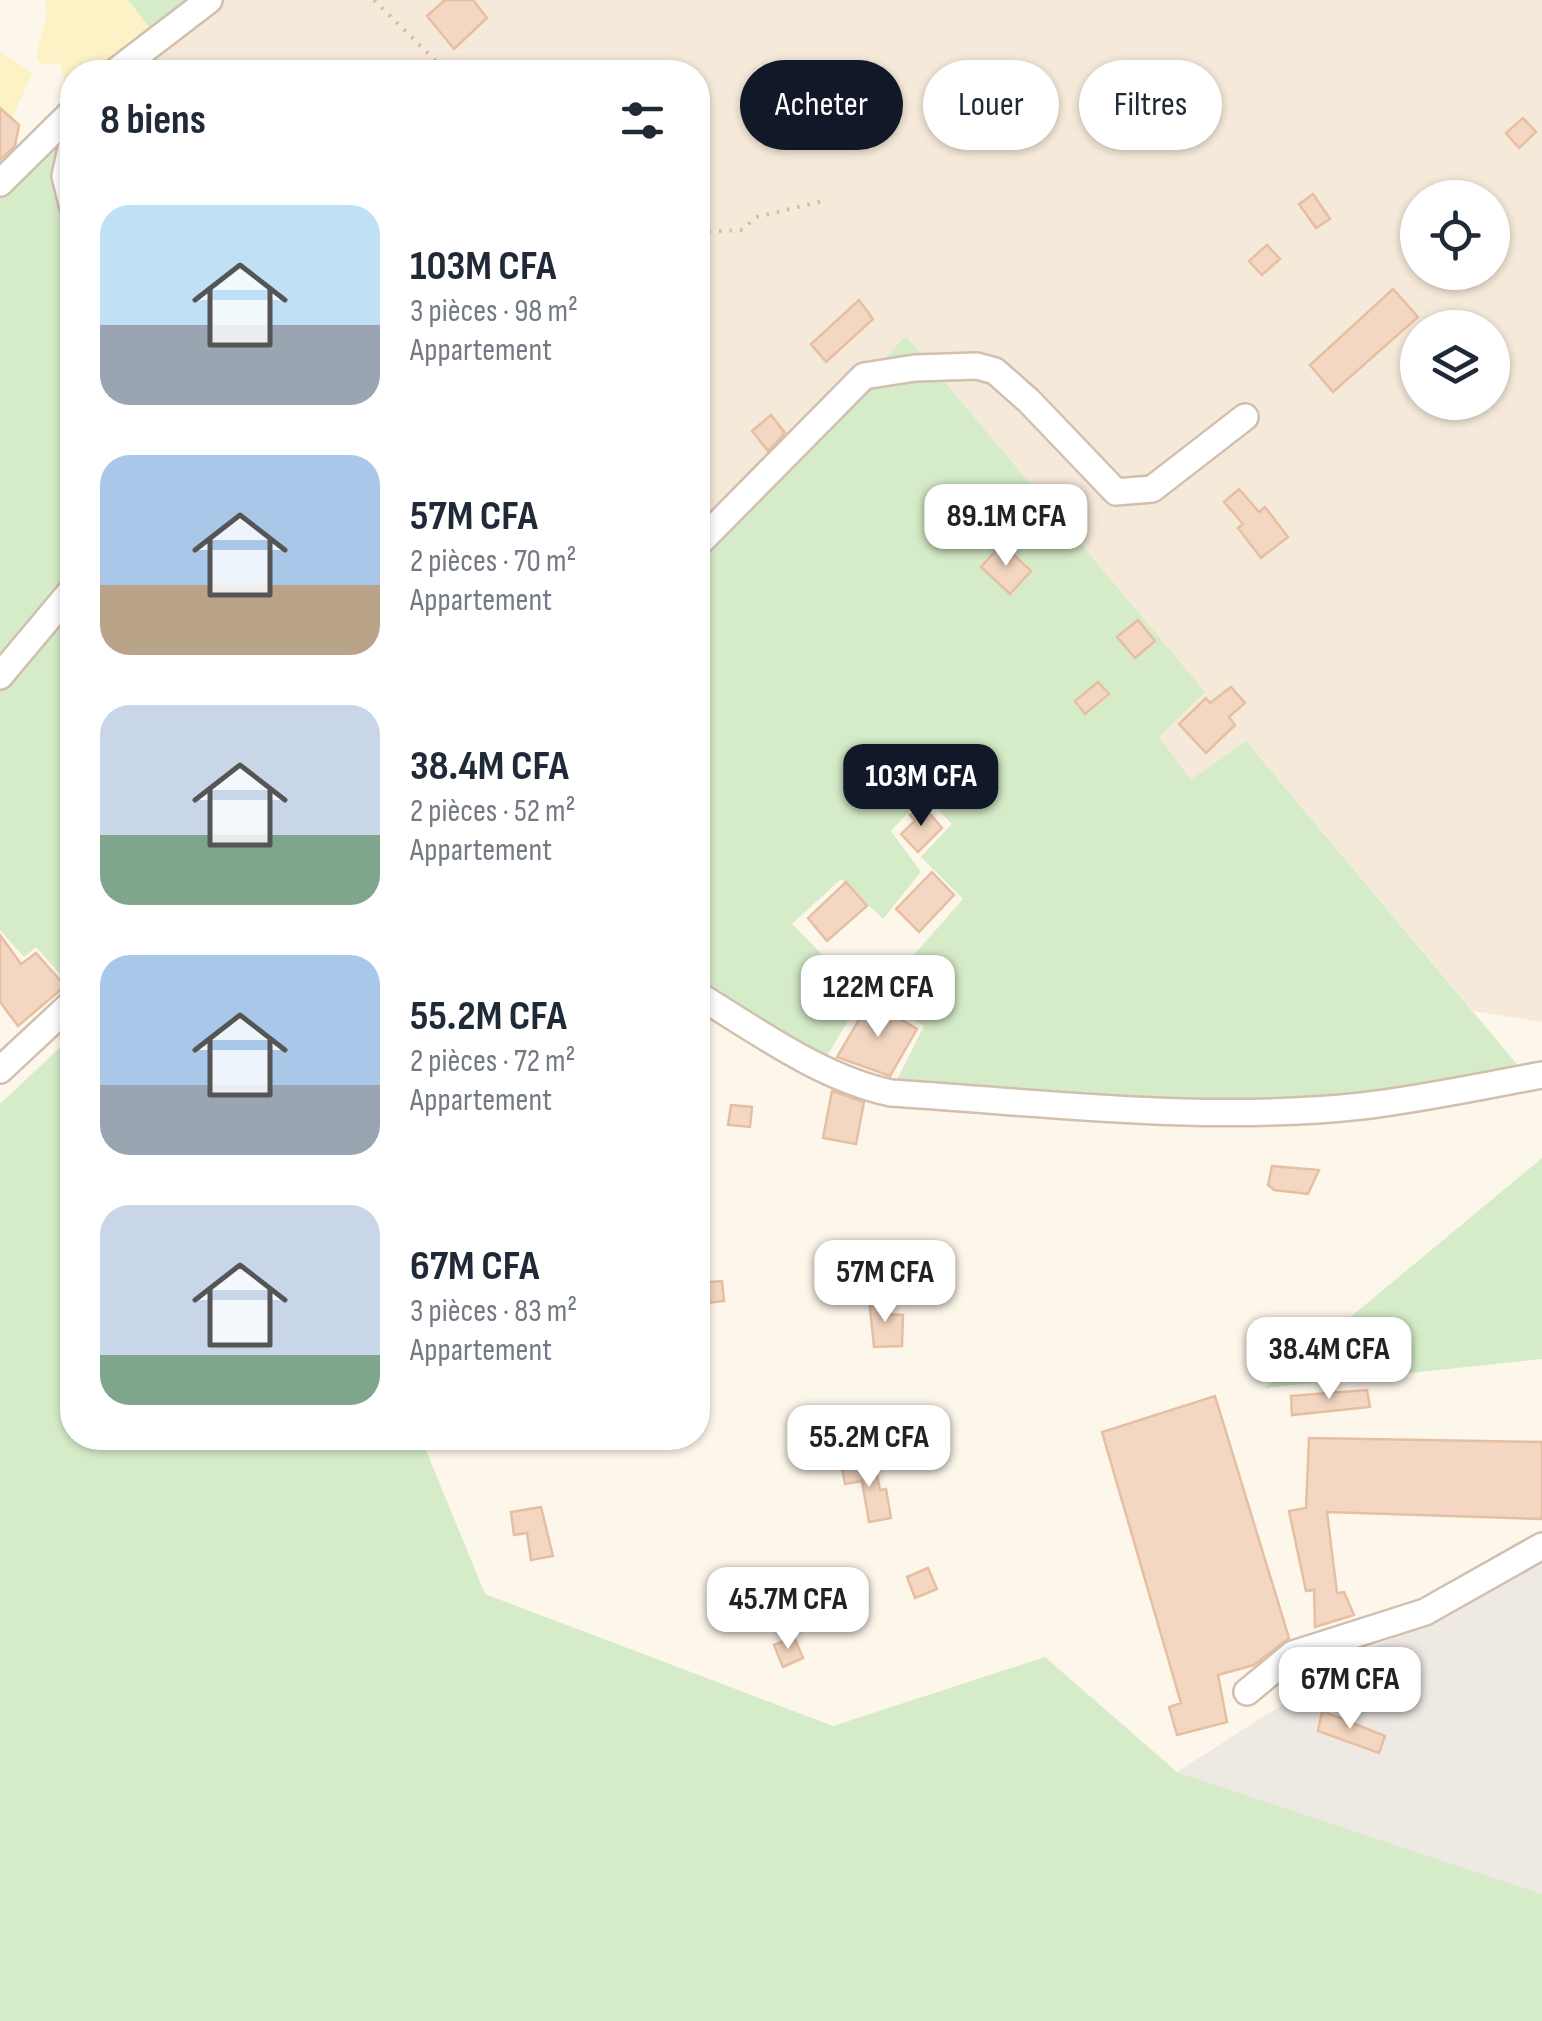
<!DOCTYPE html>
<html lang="fr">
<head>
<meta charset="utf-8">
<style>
  :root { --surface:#fff; --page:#f6f6f7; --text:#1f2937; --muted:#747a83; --accent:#111827 }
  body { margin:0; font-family:"Sofia Sans Condensed",sans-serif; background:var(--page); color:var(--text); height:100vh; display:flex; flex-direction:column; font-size:38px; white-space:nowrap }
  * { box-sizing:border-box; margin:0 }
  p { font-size:32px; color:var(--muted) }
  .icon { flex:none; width:55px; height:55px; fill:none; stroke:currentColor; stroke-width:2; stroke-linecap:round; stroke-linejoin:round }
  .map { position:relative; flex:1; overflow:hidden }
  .sheet { position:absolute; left:60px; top:60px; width:650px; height:1390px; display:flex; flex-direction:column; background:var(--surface); border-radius:40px; box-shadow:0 2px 8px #0004 }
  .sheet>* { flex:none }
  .banner { position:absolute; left:740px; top:60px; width:650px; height:90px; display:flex; gap:20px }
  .fabs { position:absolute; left:1400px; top:180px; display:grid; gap:20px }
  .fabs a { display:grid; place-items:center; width:110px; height:110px; border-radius:50%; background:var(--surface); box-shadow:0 2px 8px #0004; font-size:50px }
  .price { position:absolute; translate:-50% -85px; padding:0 22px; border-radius:20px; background:#fff; color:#222; font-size:32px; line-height:65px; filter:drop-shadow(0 2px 5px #0008) }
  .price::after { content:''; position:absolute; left:50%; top:60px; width:30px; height:22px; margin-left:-15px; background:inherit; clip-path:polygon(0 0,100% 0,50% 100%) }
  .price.active { background:var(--accent); color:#fff }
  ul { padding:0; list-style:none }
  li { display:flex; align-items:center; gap:30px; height:250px; padding:0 40px }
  li span { display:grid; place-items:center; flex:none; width:280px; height:200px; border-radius:30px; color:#555 }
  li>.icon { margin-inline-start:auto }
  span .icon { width:120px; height:120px; fill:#fffc; stroke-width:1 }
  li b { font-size:42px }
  h2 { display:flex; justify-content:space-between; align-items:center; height:120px; padding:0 40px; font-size:42px }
  .chip { padding:0 35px; border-radius:45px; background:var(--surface); box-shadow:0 2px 8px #0004; font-size:35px; line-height:90px }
  .chip.active { background:var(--accent); color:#fff }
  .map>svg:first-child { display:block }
  .residential { fill:#f5e9d9; fill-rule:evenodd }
  .industrial { fill:#efe9e4 }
  .green { fill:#d6ecc8 }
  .sand { fill:#fcf2c6 }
  .building { fill:#f3d7c2; stroke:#e6bfa2; stroke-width:2.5 }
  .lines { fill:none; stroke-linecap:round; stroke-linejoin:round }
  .minor-casing { stroke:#d1bfaf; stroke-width:30 }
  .path { stroke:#d9bba4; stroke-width:4; stroke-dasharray:2.5 8; stroke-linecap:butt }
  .minor { stroke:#fff; stroke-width:25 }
</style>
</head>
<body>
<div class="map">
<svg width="1542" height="2021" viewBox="0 0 1542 2021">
  <rect width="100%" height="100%" fill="#fdf7eb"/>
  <path class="residential" d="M 213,0 L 1542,0 L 1542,1022 L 1473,1011 L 1246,741 L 1191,781 L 1159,737 L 1204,692 L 907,337 L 698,541 L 698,72 L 126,72 ZM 1418,198 L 1492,198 L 1492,272 L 1418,272 ZM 1418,328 L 1492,328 L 1492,402 L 1418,402 Z"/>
  <path class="industrial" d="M 1542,1559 L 1542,1894 L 1177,1772 L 1358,1656 Z"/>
  <path class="green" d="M 128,0 L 200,0 L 153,33 Z
    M 68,136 L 58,169 L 72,234 L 72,577 L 0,662 L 0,195 Z
    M 906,336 L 1205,692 L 1159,737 L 1191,780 L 1246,741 L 1521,1069 C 1444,1083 1367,1098 1288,1100 C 1157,1104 1025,1092 894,1086 L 924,1026 L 876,998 L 963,899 L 921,857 L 952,824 L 924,795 L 891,831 L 921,872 L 883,919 L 841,879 L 792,924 L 863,996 L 825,1059 L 698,986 L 698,544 L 734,516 Z
    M 72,598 L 72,988 L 36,947 L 24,957 L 0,930 L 0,684 Z
    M 72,1036 L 72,1438 L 421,1438 L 485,1594 L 833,1726 L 1045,1657 L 1177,1772 L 1542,1894 L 1542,2021 L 0,2021 L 0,1104 Z
    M 1542,1158 L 1542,1359 L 1265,1388 Z"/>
  <path class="sand" d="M 45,0 L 128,0 L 153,33 L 105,72 L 72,72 L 70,101 L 60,63 L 41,64 L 36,56 L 47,15 Z
    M 0,52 L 32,73 L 12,119 L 0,108 Z"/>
  <path class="building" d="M 445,0 L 473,0 L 487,18 L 454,49 L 427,16 Z
    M 0,108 L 19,125 L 15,146 L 0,160 Z
    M 1523,118 L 1536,132 L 1519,148 L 1506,133 Z
    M 1313,194 L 1330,219 L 1316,228 L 1299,204 Z
    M 1267,245 L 1280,259 L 1262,275 L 1249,261 Z
    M 1393,289 L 1418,317 L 1333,392 L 1310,365 Z
    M 859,300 L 873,319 L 826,362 L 811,344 Z
    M 771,415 L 785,433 L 768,451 L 752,431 Z
    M 1239,489 L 1259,512 L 1265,507 L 1288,537 L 1261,558 L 1238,528 L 1243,524 L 1224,502 Z
    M 1002,544 L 1031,571 L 1010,594 L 981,567 Z
    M 1138,620 L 1155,641 L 1135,658 L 1117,637 Z
    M 1098,682 L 1109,694 L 1085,714 L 1075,701 Z
    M 1231,687 L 1245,703 L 1229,717 L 1235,725 L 1206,753 L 1179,724 L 1206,698 L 1210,703 Z
    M 924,807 L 942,828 L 918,852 L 901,834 L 915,821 L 910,815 Z
    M 932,872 L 954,895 L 919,932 L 896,909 Z
    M 846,882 L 867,906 L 827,941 L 808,918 Z
    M 0,935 L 21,964 L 36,953 L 65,986 L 18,1026 L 0,1002 Z
    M 870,1001 L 917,1029 L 890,1076 L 837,1057 Z
    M 832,1091 L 864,1102 L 856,1144 L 823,1138 Z
    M 731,1105 L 752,1107 L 750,1127 L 728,1125 Z
    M 1272,1166 L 1319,1170 L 1308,1194 L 1274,1190 L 1268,1185 Z
    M 928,1258 L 951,1259 L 950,1280 L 927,1279 Z
    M 722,1281 L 724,1301 L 698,1304 L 698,1283 Z
    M 884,1297 L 884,1314 L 903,1315 L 902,1346 L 874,1347 L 869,1298 Z
    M 1367,1390 L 1370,1407 L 1292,1415 L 1291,1396 Z
    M 1215,1396 L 1289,1638 L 1254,1665 L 1218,1675 L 1227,1722 L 1177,1735 L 1169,1707 L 1181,1703 L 1102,1432 Z
    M 1309,1438 L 1542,1442 L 1542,1519 L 1327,1512 L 1337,1593 L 1344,1592 L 1354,1615 L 1315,1627 L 1314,1590 L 1306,1591 L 1289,1511 L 1306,1508 Z
    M 874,1461 L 880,1490 L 886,1489 L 891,1518 L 869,1522 L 862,1481 L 845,1484 L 842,1467 Z
    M 541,1507 L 553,1556 L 531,1560 L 527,1533 L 514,1535 L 511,1512 Z
    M 928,1568 L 937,1589 L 915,1598 L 907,1577 Z
    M 794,1637 L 803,1658 L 783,1667 L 774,1645 Z
    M 1322,1711 L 1385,1736 L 1379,1753 L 1318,1731 Z"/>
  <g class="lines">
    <g class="minor-casing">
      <path id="minor" d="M 115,72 L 209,0
        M 72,144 L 65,176 L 72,204
        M 0,183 L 72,112
        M 698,544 L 864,376 L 915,368 L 977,366 L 995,371 L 1029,401 L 1116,492 L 1152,489 L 1245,417
        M 0,676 L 72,590
        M 698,995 C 759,1032 821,1078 891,1093 C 1046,1103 1207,1123 1362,1106 C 1422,1099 1482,1086 1542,1075
        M 0,1070 L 72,1003
        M 1247,1692 L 1293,1654 L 1425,1612 L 1542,1546"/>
    </g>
    <path class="path" d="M 374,0 L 447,72
      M 486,64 L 489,72
      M 698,232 L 741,230 L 757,217 L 823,201"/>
    <use href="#minor" class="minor"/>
  </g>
</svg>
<div class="fabs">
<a><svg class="icon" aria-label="locate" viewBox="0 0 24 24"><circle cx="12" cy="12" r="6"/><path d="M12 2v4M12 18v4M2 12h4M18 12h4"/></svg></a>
<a><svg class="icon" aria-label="layers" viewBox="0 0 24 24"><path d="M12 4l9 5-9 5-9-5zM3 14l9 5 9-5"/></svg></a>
</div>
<b class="price" style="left:1006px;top:569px">89.1M CFA</b>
<b class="price active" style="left:921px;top:829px">103M CFA</b>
<b class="price" style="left:878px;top:1040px">122M CFA</b>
<b class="price" style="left:885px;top:1325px">57M CFA</b>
<b class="price" style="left:1329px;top:1402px">38.4M CFA</b>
<b class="price" style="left:869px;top:1490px">55.2M CFA</b>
<b class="price" style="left:788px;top:1652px">45.7M CFA</b>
<b class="price" style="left:1350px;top:1732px">67M CFA</b>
<div class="banner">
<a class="chip active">Acheter</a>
<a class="chip">Louer</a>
<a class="chip">Filtres</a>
</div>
<section class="sheet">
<h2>8 biens<svg class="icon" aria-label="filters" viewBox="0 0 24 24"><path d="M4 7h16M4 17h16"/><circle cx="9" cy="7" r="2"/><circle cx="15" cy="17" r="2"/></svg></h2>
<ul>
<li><span style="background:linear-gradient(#bfe0f5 60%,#9aa5b1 0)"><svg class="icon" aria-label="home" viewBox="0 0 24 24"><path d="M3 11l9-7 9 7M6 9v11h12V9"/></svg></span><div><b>103M CFA</b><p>3 pièces · 98 m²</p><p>Appartement</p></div></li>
<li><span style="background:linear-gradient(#a9c7e8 65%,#b9a48a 0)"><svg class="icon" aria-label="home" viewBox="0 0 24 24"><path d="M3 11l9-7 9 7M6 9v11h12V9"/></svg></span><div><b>57M CFA</b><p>2 pièces · 70 m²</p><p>Appartement</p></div></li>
<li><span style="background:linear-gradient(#c9d6e8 65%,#7fa58c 0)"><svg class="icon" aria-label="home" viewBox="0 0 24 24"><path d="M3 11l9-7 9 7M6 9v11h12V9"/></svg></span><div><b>38.4M CFA</b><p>2 pièces · 52 m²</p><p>Appartement</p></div></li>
<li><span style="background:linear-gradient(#a9c7e8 65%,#9aa5b1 0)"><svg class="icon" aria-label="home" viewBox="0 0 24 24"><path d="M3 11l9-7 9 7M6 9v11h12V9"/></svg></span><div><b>55.2M CFA</b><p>2 pièces · 72 m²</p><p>Appartement</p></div></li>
<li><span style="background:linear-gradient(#c9d6e8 75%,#7fa58c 0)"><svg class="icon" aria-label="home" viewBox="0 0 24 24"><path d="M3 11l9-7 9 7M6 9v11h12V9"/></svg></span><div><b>67M CFA</b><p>3 pièces · 83 m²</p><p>Appartement</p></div></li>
</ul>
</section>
</div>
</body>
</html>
